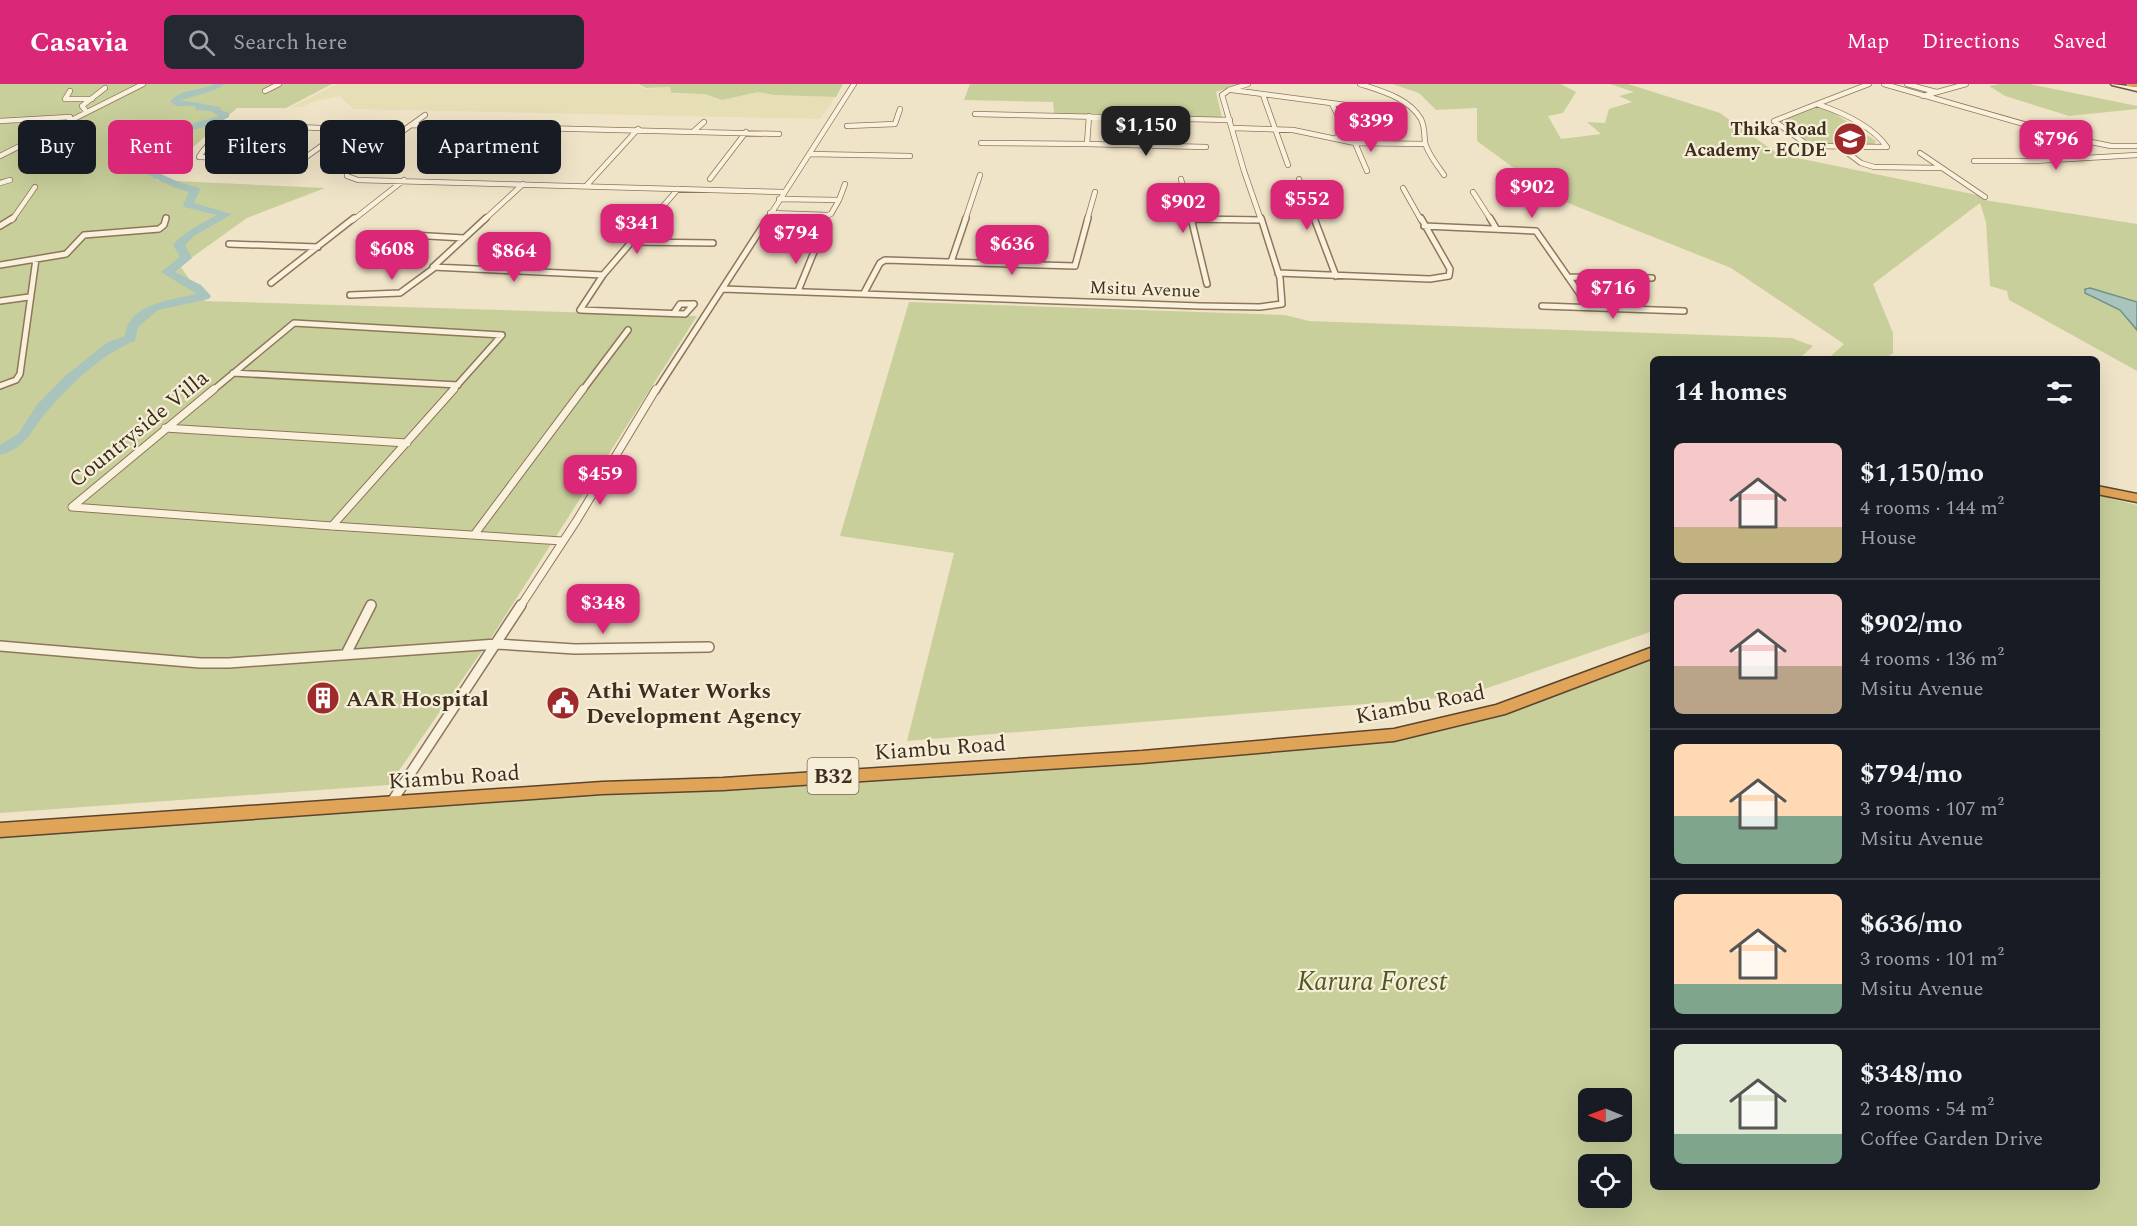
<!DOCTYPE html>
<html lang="en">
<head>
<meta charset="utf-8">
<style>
  :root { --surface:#171b24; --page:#242831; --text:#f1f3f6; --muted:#9ea1a6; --line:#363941; --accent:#db2777 }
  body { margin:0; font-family:Spectral,serif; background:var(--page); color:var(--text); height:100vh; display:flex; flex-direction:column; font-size:22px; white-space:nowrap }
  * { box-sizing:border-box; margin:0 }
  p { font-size:20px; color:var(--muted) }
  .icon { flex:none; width:33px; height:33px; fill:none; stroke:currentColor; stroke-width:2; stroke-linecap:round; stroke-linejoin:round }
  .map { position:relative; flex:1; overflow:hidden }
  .drawer { position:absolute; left:1650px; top:272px; width:450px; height:834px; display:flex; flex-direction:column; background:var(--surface); border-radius:9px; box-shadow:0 6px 24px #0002 }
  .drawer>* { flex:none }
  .hud { position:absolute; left:18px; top:36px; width:570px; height:54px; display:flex; gap:12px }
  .needle { width:39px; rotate:271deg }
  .tools { position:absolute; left:1578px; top:1004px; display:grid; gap:12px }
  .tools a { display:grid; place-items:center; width:54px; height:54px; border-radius:9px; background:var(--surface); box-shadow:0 6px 24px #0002; font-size:30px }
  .price { position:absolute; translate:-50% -51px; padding:0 14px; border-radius:12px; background:var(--accent); color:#fff; font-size:20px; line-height:39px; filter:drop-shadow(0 2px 3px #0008) }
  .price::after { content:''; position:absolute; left:50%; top:36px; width:18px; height:14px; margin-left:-9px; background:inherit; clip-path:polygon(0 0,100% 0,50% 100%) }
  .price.active { background:#222; color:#fff }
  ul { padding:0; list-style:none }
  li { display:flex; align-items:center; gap:18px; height:150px; padding:0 24px }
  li+li { border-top:2px solid var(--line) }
  li span { display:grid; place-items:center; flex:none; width:168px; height:120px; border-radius:9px; color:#555 }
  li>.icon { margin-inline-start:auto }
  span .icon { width:72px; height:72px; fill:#fffc; stroke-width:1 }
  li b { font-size:26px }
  h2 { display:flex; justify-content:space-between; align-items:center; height:72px; padding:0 24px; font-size:26px }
  .pill { padding:0 21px; border-radius:9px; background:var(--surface); box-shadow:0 6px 24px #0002; font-size:21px; line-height:54px }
  .pill.active { background:var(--accent); color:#fff }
  header { display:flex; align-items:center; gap:36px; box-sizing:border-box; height:84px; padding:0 30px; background:var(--accent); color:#fff }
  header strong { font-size:28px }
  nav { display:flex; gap:33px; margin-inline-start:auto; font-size:21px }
  .search { width:420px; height:54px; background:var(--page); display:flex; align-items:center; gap:15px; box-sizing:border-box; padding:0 21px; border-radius:9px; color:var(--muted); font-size:22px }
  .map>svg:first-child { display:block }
  .farmland { fill:#e6deb5 }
  .green { fill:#c9cf9b; fill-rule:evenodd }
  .water { fill:#a9c4bc; stroke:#6f938a; stroke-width:1.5 }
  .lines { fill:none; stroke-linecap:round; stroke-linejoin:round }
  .river { fill:#a9c4bc; fill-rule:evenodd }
  .street-far3-casing { stroke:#8d765c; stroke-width:6 }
  .street-far2-casing { stroke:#8d765c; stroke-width:8 }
  .street-far1-casing { stroke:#8d765c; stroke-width:9 }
  .street-casing { stroke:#8d765c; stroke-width:12 }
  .secondary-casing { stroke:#6f573f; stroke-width:3 }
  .highway-casing { stroke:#5b4430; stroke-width:3 }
  .street-far3 { stroke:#faf1dc; stroke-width:4.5 }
  .street-far2 { stroke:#faf1dc; stroke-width:5 }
  .street-far1 { stroke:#faf1dc; stroke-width:7 }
  .street { stroke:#faf1dc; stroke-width:9 }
  .secondary { fill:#faf1dc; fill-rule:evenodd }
  .highway { fill:#e0a458; fill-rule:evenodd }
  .labels { text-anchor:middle; stroke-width:4.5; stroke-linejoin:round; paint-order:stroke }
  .far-poi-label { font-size:18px; font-weight:bold; fill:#3d2e20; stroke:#f7eed8; text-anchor:end }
  .far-street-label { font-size:18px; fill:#3d2e20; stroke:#f7eed8 }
  .shield { fill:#f7eed8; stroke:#756857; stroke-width:1.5 }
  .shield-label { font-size:21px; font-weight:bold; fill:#3d2e20 }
  .street-label { font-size:22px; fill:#3d2e20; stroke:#f7eed8 }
  .poi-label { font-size:22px; font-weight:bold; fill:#3d2e20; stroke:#f7eed8; text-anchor:start }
  .near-park-label { font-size:27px; font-style:italic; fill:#4d5a26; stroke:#f7eed8 }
</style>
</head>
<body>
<header>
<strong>Casavia</strong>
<div class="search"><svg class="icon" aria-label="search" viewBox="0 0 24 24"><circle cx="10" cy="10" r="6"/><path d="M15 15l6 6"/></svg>Search here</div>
<nav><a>Map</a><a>Directions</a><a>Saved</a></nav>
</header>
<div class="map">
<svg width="2137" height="1142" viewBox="0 0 2137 1142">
  <rect width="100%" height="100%" fill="#f0e4c8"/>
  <path class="farmland" d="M 337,0 L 636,0 L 645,5 L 669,3 L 671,10 L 704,10 L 722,16 L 759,8 L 773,11 L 835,13 L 820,35 L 353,25 L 340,12 L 315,17 L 301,23 L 292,23 Z"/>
  <path class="green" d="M 0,0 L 332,0 L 286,24 L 237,24 L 156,96 L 325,104 L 247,134 L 180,182 L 205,217 L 697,232 L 491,554 L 389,701 L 0,729 Z
    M 638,0 L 843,0 L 836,13 L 774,11 L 758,8 L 722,16 L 705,10 L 671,9 L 670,3 L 646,4 Z
    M 970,0 L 1240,0 L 1216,8 L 1222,34 L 1054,30 L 1053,18 L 964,16 Z
    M 1392,0 L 1561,0 L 1576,8 L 1563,29 L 1548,32 L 1561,55 L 1601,50 L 1587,38 L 1605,39 L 1609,25 L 1632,18 L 1619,12 L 1634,8 L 1610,0 L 1628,0 L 1720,29 L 1778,70 L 1987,113 L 1984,116 L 2137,140 L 2137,287 L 2009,216 L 2007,207 L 1990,202 L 1986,138 L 1980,119 L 1873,200 L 1893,249 L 1893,269 L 1887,274 L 1829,274 L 1844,260 L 1731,184 L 1553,113 L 1477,57 L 1477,24 L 1436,26 L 1419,9 Z
    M 2000,0 L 2030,0 L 2137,22 L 2137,25 L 2069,32 L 2005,12 L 1989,2 Z
    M 1818,23 L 1831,27 L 1876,57 L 1874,61 L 1812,60 L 1780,38 Z
    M 909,218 L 1285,231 L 1309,237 L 1792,254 L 1813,262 L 1800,274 L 1653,274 L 1653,547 L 1464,612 L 907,657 L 954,469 L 840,452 Z
    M 2097,411 L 2137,421 L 2137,1142 L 0,1142 L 0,748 L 1371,652 L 1481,637 L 1653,575 L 1653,1102 L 2097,1102 ZM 1588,1014 L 1622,1014 L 1622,1047 L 1588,1047 ZM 1588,1080 L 1622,1080 L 1622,1113 L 1588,1113 Z"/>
  <path class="water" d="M 2090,204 L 2137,218 L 2137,246 L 2120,226 L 2085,209 L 2085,205 Z"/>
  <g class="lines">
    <path class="river" d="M 215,0 L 224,0 C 217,8 193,11 180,17 C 196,17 205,21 220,23 L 221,26 L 229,29 L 229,33 L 216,40 L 181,49 L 176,52 L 191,57 L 191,61 L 143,82 L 181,99 L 199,104 L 200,106 L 194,119 L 232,130 L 194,152 L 185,161 L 192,174 L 175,188 L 201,201 L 211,212 L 209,215 L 158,226 L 138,243 L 135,257 C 102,270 73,298 49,325 C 32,343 28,364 0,371 L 0,361 L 19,349 L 36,322 L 64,293 L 108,258 L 125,252 C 128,219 171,216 197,210 L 161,188 L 180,173 L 173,161 C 185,147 201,140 217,131 L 184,123 L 183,121 L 189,108 L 173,103 L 130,82 L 149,71 L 179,59 L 166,53 L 174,45 L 219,32 L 211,27 L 196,26 L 195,22 L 177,22 L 170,18 C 180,4 202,7 215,0 Z"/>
    <g class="street-far3-casing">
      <path id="street-far3" d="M 1248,0 L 1229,6 L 1222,11 L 1244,87 L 1261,136
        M 1360,0 C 1381,7 1409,14 1421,35 C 1425,43 1424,50 1425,58 C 1427,69 1438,82 1444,91
        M 1884,0 L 2076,55 L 2111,62 L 2137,62
        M 1907,0 L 1936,8
        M 1232,6 L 1361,23
        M 70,7 L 65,15 L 92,15
        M 265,7 L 279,0
        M 1263,11 L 1288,81
        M 1923,12 L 1966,0
        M 1332,20 L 1345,46 L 1336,54
        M 1817,20 C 1841,28 1872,42 1887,63 L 1809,62 L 1774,37 Z
        M 1817,20 L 1869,0
        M 86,27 L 82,22 L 105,4
        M 975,30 L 1230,36
        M 425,31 L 353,83 L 347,88 L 347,92 L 358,96 L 783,108
        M 0,37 L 70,33
        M 248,41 L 345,45 L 306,73 L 297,76 L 199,73 C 208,56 230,45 248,41 Z
        M 411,41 L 779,50
        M 847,42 L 895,40 L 900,25
        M 1233,44 L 1293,46 L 1355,59 L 1425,60
        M 694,47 L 704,38
        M 326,59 L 381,61
        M 981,59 L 1087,60 L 1089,32
        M 1355,59 L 1367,87
        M 1087,60 L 1206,63
        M 1841,64 L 1861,79 L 1874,83 L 1941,84
        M 1920,69 L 1985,113
        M 810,70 L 910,72
        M 0,72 L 143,0
        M 1974,77 L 2034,77 L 2137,71
        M 433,79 L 480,42
        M 710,95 L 746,48
        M 1181,95 L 1191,136
        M 1299,95 L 1315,136
        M 0,99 L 10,96
        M 586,102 L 638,45
        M 1403,104 L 1421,136
        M 1473,108 L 1491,136
        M 839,116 L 845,100
        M 770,129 L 828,131 L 831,130 L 839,116 L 779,115
        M 1191,135 L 1250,136
        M 12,136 L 35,103
        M 353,136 L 404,96
        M 484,136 L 523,100
        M 651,136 L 678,105
        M 767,136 L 854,0
        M 965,136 L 980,91
        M 1087,136 L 1095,108"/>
    </g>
    <g class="street-far2-casing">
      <path id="street-far2" d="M 652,134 L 603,191 L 580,226 L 685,230 L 694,220
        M 1191,134 L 1207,200
        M 1314,134 L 1336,192
        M 1490,134 L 1496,144
        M 1191,135 L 1261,136
        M 0,142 L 13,134
        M 1424,142 L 1536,147 L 1589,223
        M 411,151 L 464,154
        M 634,158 L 713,159
        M 229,160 L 318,163
        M 951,178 L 966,134
        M 0,181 L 66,170 L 84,151 L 159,145 L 164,141 L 166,134
        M 433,183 L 603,191
        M 433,183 L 486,134
        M 1278,189 L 1430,195 L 1449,192 L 1450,185 L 1421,134
        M 1568,193 L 1652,194
        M 271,199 L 354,134
        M 723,205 L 1200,222 L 1260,223 L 1282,220 L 1280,194 L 1261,134
        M 798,207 L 816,163
        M 864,209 L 880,179 L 885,176 L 1075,182 L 1088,134
        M 350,211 L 400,209 L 434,184
        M 0,217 L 29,213
        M 1542,222 L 1684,227
        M 674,229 L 680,220 L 694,220
        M 233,289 L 458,301
        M 0,302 L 16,296 L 20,290 L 36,175
        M 212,307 L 294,239 L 502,251 L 452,307
        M 582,307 L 628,246
        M 656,307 L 768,134"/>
    </g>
    <g class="street-far1-casing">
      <path id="street-far1" d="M 214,305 L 72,423 L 332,442
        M 165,344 L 407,359
        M 332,442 L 562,457
        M 332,442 L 454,305
        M 474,451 L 583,305
        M 520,523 L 577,436 L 656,305"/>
    </g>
    <g class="street-casing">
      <path id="street" d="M 0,562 L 200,579 L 229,579 L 497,560 L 575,565 L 709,563
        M 346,570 L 371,521
        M 391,719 L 521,521"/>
    </g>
    <g class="secondary-casing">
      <path id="secondary" d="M 2111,0 L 2137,3 L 2137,7 L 2112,1 Z"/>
    </g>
    <g class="highway-casing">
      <path id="highway" d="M 2126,0 L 2137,0 L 2137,3 L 2127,2 Z
        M 2097,402 L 2137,410 L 2137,418 L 2097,410 Z
        M 1653,563 L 1653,574 L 1505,630 L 1394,657 L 1142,679 L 723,706 L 602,710 L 0,753 L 0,739 L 602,698 L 723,694 L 1142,667 L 1394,645 L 1496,621 Z"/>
    </g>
    <use href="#street-far3" class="street-far3"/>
    <use href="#street-far2" class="street-far2"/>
    <use href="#street-far1" class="street-far1"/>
    <use href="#street" class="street"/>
    <use href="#secondary" class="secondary"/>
    <use href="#highway" class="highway"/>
  </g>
  <defs>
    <g id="school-disc" transform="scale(1.725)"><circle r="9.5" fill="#9e2a2b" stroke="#f7eed8"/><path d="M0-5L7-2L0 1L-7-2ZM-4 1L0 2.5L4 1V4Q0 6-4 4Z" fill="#fff"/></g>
    <g id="building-disc" transform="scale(1.725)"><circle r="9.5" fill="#9e2a2b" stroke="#f7eed8"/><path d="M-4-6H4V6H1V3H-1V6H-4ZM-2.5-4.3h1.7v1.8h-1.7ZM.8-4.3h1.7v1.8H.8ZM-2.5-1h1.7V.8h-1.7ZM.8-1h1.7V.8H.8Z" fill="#fff"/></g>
    <g id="civic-disc" transform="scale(1.725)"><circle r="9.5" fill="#9e2a2b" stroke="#f7eed8"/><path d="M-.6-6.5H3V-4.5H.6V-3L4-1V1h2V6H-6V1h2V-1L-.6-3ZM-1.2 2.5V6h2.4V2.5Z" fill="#fff"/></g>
  </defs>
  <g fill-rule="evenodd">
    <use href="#school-disc" x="1850" y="55"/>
    <use href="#building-disc" x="323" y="614"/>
    <use href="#civic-disc" x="563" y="619"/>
  </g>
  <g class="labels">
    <g class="far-poi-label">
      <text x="1827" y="51">Thika Road<tspan x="1827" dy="21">Academy - ECDE</tspan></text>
    </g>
    <g class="far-street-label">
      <text transform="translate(1145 205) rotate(2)" y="6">Msitu Avenue</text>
    </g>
    <rect class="shield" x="807.5" y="674" width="51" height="36" rx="4.5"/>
    <g class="shield-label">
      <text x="833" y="699">B32</text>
    </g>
    <g class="street-label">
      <text transform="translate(138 344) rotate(-39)" y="8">Countryside Villa</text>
      <text transform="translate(1420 619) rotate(-11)" y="8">Kiambu Road</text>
      <text transform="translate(940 663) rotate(-4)" y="8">Kiambu Road</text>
      <text transform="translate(454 692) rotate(-4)" y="8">Kiambu Road</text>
    </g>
    <g class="poi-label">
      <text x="586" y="614">Athi Water Works<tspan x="586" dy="25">Development Agency</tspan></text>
      <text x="346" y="622">AAR Hospital</text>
    </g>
    <g class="near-park-label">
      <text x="1372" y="906">Karura Forest</text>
    </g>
  </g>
</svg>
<div class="tools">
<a><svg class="needle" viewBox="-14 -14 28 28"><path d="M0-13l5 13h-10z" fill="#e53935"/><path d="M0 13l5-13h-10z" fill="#9ea1a6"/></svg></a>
<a><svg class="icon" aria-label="locate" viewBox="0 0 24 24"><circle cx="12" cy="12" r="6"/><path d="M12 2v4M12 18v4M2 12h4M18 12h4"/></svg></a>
</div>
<b class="price" style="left:1371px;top:69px">$399</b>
<b class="price active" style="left:1146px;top:73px">$1,150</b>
<b class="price" style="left:2056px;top:87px">$796</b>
<b class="price" style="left:1532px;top:135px">$902</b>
<b class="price" style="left:1307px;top:147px">$552</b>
<b class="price" style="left:1183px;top:150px">$902</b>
<b class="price" style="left:637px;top:171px">$341</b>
<b class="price" style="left:796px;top:181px">$794</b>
<b class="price" style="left:1012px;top:192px">$636</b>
<b class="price" style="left:392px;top:197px">$608</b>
<b class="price" style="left:514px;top:199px">$864</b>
<b class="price" style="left:1613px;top:236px">$716</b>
<b class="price" style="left:600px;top:422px">$459</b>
<b class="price" style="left:603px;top:551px">$348</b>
<div class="hud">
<a class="pill">Buy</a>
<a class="pill active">Rent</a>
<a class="pill">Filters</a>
<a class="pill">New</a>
<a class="pill">Apartment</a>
</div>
<section class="drawer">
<h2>14 homes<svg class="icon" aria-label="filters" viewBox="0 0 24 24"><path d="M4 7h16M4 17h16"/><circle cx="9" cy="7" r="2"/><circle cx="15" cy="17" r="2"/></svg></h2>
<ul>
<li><span style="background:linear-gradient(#f6c9c9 70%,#c2b280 0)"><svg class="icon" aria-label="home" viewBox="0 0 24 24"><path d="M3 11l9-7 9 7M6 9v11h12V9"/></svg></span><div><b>$1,150/mo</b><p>4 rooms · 144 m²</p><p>House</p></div></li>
<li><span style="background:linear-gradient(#f6c9c9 60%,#b9a48a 0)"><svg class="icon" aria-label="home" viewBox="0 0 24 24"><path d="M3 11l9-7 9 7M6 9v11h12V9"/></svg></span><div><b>$902/mo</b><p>4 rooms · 136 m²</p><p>Msitu Avenue</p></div></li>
<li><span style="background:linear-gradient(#ffd9b3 60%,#7fa58c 0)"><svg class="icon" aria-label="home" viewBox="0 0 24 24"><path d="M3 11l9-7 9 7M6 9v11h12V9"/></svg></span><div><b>$794/mo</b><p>3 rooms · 107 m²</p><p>Msitu Avenue</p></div></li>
<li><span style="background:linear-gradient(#ffd9b3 75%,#7fa58c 0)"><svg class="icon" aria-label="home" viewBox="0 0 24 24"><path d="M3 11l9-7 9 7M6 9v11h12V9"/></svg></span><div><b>$636/mo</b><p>3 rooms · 101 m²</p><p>Msitu Avenue</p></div></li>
<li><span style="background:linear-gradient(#dfe7d0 75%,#7fa58c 0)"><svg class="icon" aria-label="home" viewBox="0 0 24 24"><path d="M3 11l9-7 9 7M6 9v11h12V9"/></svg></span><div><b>$348/mo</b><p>2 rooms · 54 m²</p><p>Coffee Garden Drive</p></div></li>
</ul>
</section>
</div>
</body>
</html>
